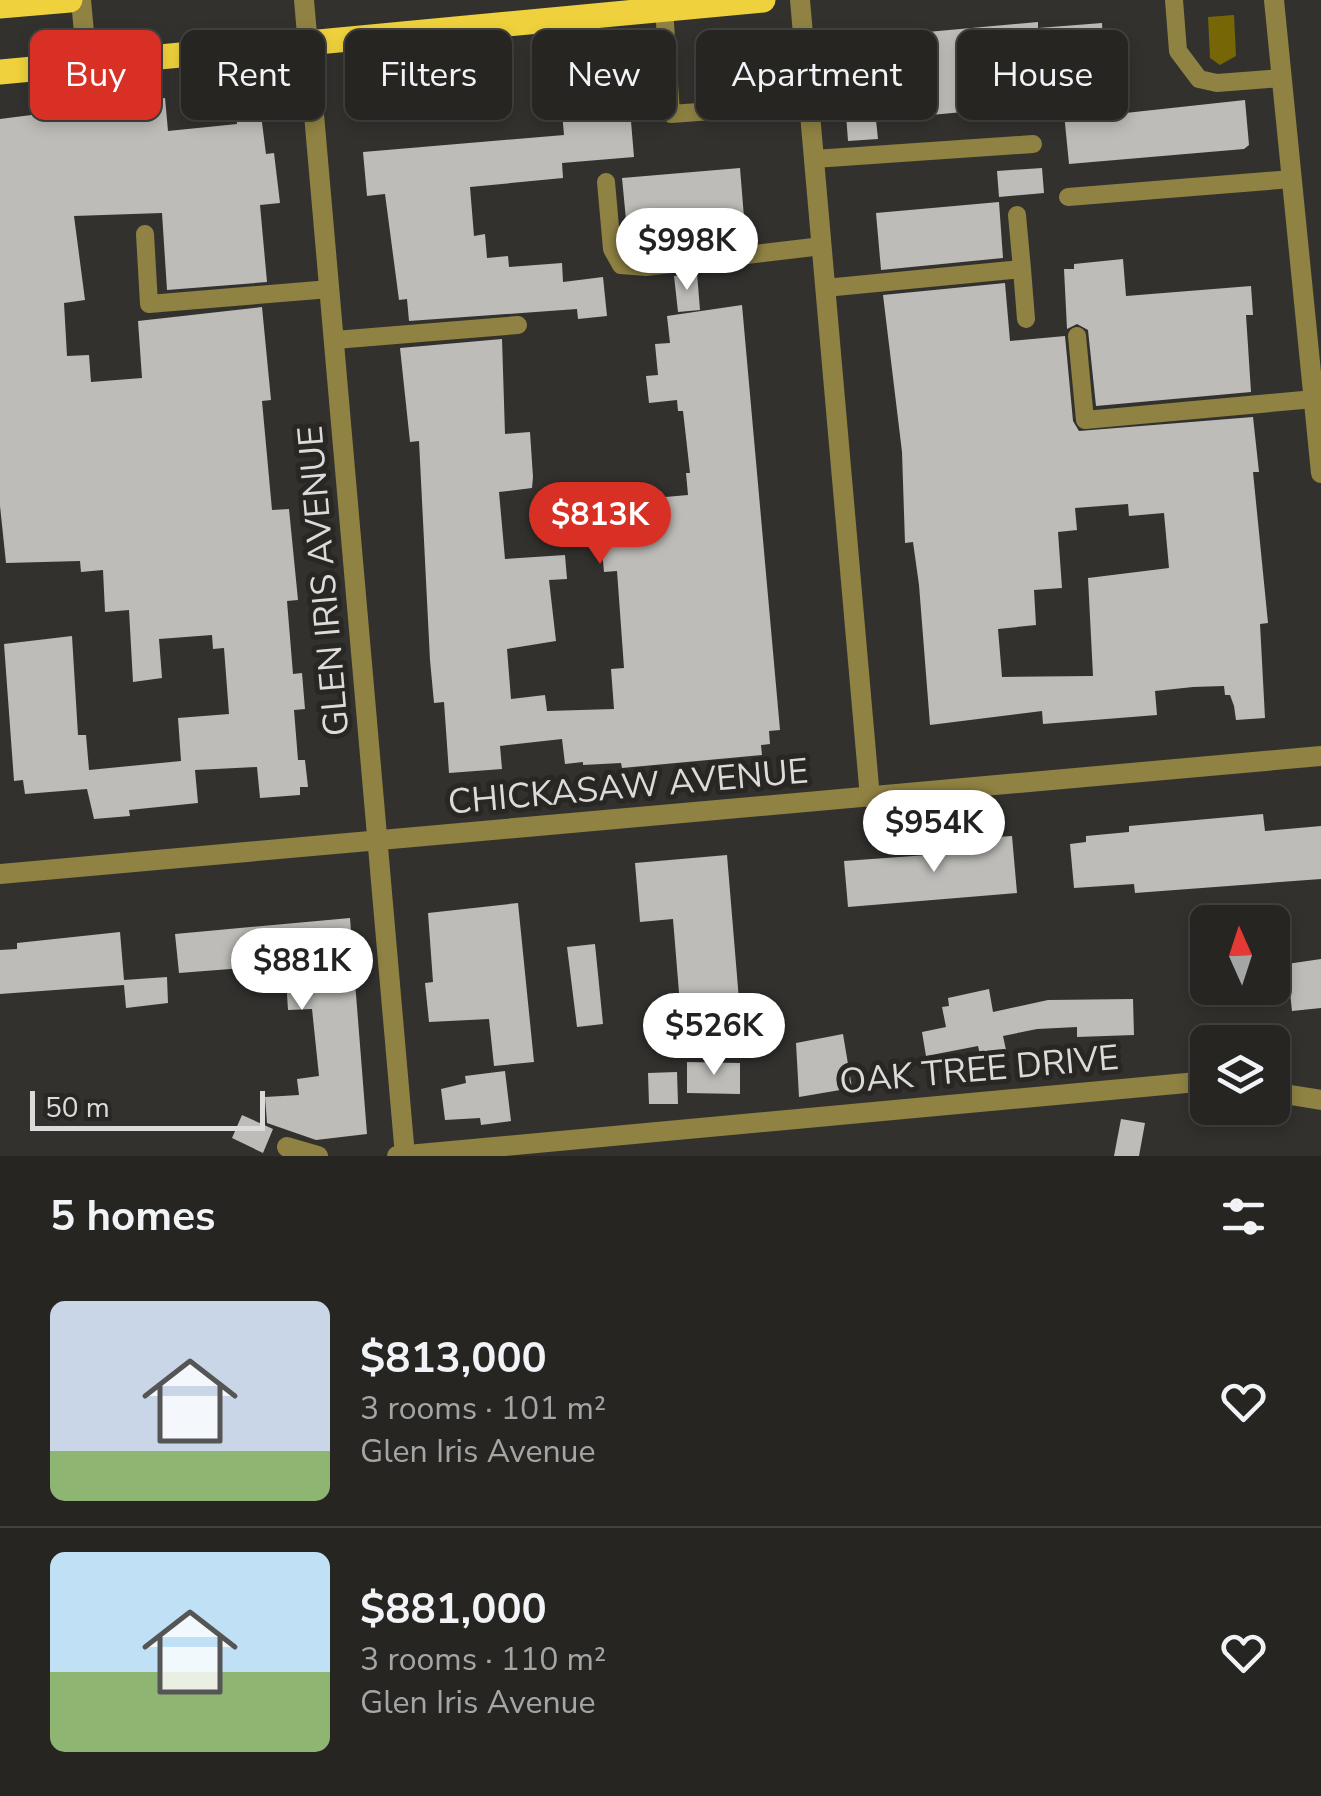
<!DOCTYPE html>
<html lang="en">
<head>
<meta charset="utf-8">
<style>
  :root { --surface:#262522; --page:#32312f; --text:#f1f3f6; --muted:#a4a5a5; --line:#424240; --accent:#d93025 }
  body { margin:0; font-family:"Nunito Sans",sans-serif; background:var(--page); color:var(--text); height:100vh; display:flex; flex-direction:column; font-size:38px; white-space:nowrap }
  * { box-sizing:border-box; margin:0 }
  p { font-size:32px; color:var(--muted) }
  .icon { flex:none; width:55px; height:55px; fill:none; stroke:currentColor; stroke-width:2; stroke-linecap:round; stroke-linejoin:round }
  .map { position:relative; height:1156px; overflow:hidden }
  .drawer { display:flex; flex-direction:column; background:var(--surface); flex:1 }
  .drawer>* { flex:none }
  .guide { position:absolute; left:30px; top:30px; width:1262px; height:90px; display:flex; gap:20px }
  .needle { width:65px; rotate:357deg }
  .buttons { position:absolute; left:1190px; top:905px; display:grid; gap:20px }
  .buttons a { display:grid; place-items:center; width:100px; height:100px; border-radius:15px; background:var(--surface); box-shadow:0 5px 15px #0003,0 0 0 2px var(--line); font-size:50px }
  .scale { position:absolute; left:30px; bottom:25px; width:235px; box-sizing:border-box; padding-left:10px; border:5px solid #dcdbd9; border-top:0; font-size:28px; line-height:35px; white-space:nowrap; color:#dcdbd9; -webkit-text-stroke:8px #282724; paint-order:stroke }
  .price { position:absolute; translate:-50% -85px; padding:0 22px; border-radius:35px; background:#fff; color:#222; font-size:32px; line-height:65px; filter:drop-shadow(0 2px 5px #0008) }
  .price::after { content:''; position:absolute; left:50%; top:60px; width:30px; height:22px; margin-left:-15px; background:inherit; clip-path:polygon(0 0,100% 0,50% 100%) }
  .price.selected { background:var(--accent); color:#fff }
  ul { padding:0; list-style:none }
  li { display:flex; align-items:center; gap:30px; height:250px; padding:0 50px }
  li+li { border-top:2px solid var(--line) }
  li span { display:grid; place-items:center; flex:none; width:280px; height:200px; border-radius:15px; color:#555 }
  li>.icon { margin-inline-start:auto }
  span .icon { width:120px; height:120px; fill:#fffc; stroke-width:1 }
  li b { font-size:42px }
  h2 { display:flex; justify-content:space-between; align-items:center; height:120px; padding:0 50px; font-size:42px }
  .tag { padding:0 35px; border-radius:15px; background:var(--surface); box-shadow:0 5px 15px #0003,0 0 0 2px var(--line); font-size:35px; line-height:90px }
  .tag.selected { background:var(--accent); color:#fff }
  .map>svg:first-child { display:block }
  .water { fill:#766606 }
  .building { fill:#bdbcb8; fill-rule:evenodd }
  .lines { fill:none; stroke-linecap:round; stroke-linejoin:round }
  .lane { stroke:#8f8243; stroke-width:18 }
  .street { stroke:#8f8243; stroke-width:20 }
  .primary { stroke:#eed13c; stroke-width:25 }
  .labels { text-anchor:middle; stroke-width:10; stroke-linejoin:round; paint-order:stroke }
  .street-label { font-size:35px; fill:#dcdbd9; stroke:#282724 }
</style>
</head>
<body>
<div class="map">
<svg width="1321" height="1156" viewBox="0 0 1321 1156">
  <rect width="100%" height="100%" fill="#32312e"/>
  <path class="water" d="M 1234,15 L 1236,56 L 1220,65 L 1210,58 L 1208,17 Z"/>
  <path class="building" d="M 1038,22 L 1038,28 L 1102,23 L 1107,115 L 1245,100 L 1249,145 L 1244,149 L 1069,164 L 1063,103 L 876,120 L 878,139 L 848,141 L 842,61 L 861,38 Z
    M 626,62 L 634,157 L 562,163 L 563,178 L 470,187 L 474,236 L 485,234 L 487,258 L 508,256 L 509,267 L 562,263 L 563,282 L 603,277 L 607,316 L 578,319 L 577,309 L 409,321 L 407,299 L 399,300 L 385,194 L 367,196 L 363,152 L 564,135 L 558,67 Z
    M 258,91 L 266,154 L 274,153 L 280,203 L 260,205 L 267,282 L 167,290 L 162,213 L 74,216 L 85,300 L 64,303 L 67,356 L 89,355 L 91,382 L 142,378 L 138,321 L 262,307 L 271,400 L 262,401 L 272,510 L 289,509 L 298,600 L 287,601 L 293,674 L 302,673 L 305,709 L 294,710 L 298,760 L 305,760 L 308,787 L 300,787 L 300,795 L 260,798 L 257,767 L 195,770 L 198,803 L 129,810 L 130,816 L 94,819 L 87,789 L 25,794 L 23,780 L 14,781 L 4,644 L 72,636 L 78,735 L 86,735 L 89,770 L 181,761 L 178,718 L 229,714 L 224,648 L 213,649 L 212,635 L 159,639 L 162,678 L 133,682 L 129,610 L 105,612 L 103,570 L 81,572 L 80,561 L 6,563 L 0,506 L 0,119 L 165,98 L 168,131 L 237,124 L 235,93 Z
    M 740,168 L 746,242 L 656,253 L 656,248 L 629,251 L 622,178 Z
    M 1042,168 L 1044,193 L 999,197 L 997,171 Z
    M 999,202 L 1003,258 L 881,270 L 876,213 Z
    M 1123,259 L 1126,296 L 1251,286 L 1253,315 L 1246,315 L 1251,392 L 1096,406 L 1088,330 L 1077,324 L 1067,329 L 1064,269 L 1074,269 L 1074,264 Z
    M 697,273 L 700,310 L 678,312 L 674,276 Z
    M 1005,283 L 1010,341 L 1065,336 L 1073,421 L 1079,431 L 1253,417 L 1259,472 L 1253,472 L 1268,623 L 1260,624 L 1265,718 L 1236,720 L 1234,706 L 1230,695 L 1225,695 L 1224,686 L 1193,687 L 1155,691 L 1157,715 L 1043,724 L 1042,711 L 930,725 L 919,585 L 913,542 L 905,543 L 902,452 L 883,295 ZM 1128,504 L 1129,516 L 1164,513 L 1169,568 L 1088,578 L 1093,676 L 1002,677 L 998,629 L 1036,625 L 1034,590 L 1062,588 L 1058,532 L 1077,530 L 1075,508 Z
    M 742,305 L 780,730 L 769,731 L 770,744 L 761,745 L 762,755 L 622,768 L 621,763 L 583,765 L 583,762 L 565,764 L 562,739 L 500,746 L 502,769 L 449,773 L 444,702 L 434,703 L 430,660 L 419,441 L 410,442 L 400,348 L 502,339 L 505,434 L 530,432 L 533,477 L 532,488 L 499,492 L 505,559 L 565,555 L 567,579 L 549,580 L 556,641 L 507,649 L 511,699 L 545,695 L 547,711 L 614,709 L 611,669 L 624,668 L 617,571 L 604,572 L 598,503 L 688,495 L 686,473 L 690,473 L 683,411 L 678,411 L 677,400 L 649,403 L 646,376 L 658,375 L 655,344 L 670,343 L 667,316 Z
    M 1263,814 L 1265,831 L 1321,826 L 1321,879 L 1135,893 L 1134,884 L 1074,888 L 1070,844 L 1086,842 L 1086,836 L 1129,832 L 1129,826 Z
    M 1012,836 L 1017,893 L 848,907 L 844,861 L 969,852 L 969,839 Z
    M 727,855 L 739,1000 L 680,1005 L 673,919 L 640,922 L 635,863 Z
    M 518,903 L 534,1062 L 494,1066 L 489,1019 L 429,1022 L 425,983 L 433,982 L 428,913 Z
    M 350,918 L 367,1134 L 316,1140 L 267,1123 L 265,1097 L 299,1095 L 297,1079 L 319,1076 L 312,1009 L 288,1010 L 286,978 L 259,981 L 257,967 L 179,973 L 175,934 Z
    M 120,932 L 124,980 L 167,977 L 168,1003 L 126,1008 L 124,985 L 0,994 L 0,950 L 17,949 L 17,943 Z
    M 595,944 L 603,1024 L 577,1027 L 567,947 Z
    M 1321,959 L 1321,1008 L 1292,1011 L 1287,964 Z
    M 989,989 L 993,1012 L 1048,1000 L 1133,999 L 1134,1035 L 1077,1037 L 1077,1027 L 1037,1029 L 1003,1036 L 1006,1050 L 980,1055 L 978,1046 L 926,1056 L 922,1032 L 946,1027 L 942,1007 L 949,1006 L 948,998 Z
    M 843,1034 L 852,1088 L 799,1097 L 796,1043 Z
    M 687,1062 L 740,1063 L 740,1094 L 687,1093 Z
    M 505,1071 L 511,1121 L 481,1125 L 480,1118 L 445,1120 L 441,1089 L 466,1083 L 465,1076 Z
    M 677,1072 L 678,1104 L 649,1104 L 648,1073 Z
    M 242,1115 L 273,1129 L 263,1153 L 232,1138 Z
    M 1121,1119 L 1145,1123 L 1139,1156 L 1114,1156 Z"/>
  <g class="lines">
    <path class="lane" d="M 1174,0 L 1178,51 L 1199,79 L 1217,83 L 1281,78
      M 664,8 L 671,114 L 809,104
      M 814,159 L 1033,144
      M 606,182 L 612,249 L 621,265 L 646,267 L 822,246
      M 1068,197 L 1292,179
      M 145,234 L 149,304 L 330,289
      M 1022,269 L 1026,319
      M 825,288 L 1022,269 L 1017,215
      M 1077,336 L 1085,420 L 1314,399
      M 335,340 L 518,325"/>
    <path class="street" d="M 81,0 L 87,65
      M 304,0 L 405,1156
      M 800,0 L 870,798
      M 1274,0 L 1321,473
      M 0,874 L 1321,756
      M 1272,1092 L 1321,1100
      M 287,1147 L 318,1156
      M 397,1156 L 1208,1081"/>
    <path class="primary" d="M 0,6 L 70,0
      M 0,72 L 763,0"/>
  </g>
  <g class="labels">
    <g class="street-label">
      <text transform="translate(323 581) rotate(-95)" y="12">GLEN IRIS AVENUE</text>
      <text transform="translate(628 786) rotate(-5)" y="12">CHICKASAW AVENUE</text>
      <text transform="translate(979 1069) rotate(-5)" y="12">OAK TREE DRIVE</text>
    </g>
  </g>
</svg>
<div class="buttons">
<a><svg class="needle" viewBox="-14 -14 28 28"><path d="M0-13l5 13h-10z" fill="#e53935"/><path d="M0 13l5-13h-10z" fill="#a4a5a5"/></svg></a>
<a><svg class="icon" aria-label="layers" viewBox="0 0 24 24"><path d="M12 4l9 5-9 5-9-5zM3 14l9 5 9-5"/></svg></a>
</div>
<div class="scale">50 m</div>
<b class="price" style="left:687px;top:293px">$998K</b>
<b class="price selected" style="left:600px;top:567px">$813K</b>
<b class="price" style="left:934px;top:875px">$954K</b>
<b class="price" style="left:302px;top:1013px">$881K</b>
<b class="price" style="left:714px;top:1078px">$526K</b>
<div class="guide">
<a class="tag selected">Buy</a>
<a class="tag">Rent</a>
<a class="tag">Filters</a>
<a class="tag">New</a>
<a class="tag">Apartment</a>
<a class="tag">House</a>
</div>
</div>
<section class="drawer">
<h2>5 homes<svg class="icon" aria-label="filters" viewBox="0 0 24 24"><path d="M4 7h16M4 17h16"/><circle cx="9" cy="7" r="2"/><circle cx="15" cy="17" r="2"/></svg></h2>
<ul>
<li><span style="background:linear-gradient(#c9d6e8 75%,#8fb573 0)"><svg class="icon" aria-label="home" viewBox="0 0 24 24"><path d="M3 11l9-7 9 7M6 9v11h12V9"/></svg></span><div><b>$813,000</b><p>3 rooms · 101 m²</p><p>Glen Iris Avenue</p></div><svg class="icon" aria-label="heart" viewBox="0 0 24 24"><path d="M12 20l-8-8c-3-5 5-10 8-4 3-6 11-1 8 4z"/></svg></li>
<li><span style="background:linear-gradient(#bfe0f5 60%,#8fb573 0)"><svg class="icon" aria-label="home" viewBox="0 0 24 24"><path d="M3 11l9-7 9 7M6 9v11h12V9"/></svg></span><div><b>$881,000</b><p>3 rooms · 110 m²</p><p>Glen Iris Avenue</p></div><svg class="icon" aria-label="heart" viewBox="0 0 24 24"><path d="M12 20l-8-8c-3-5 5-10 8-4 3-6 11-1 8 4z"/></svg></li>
</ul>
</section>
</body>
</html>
